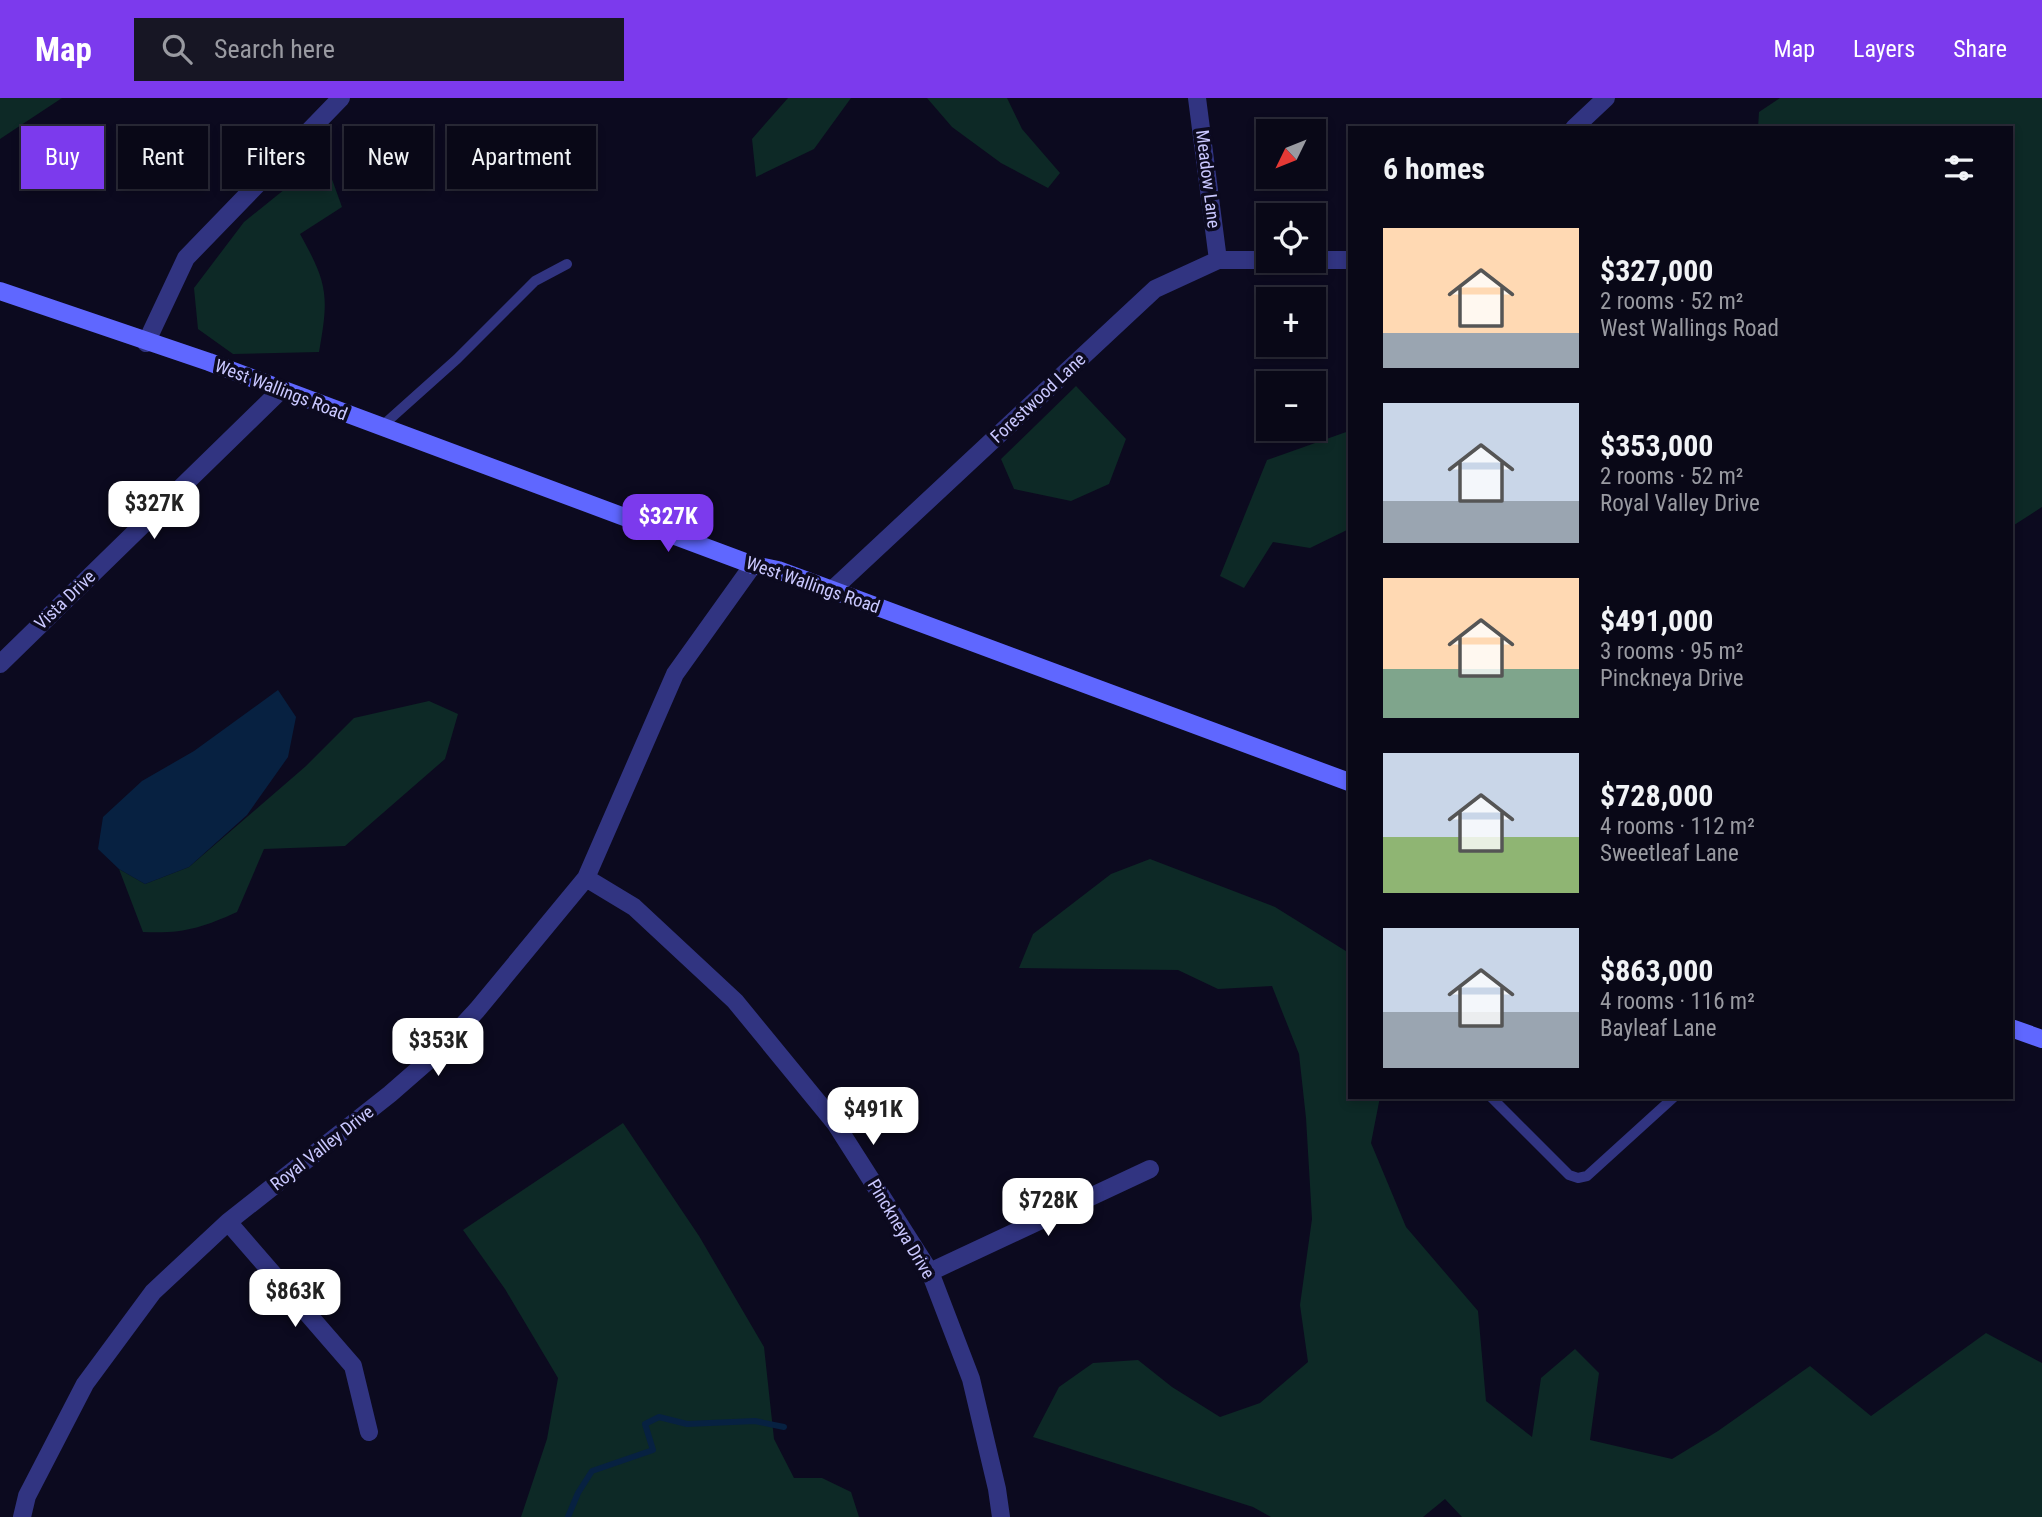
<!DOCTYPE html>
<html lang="en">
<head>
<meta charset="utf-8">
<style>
  :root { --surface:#090817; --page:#171624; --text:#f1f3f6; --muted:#999aa1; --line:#292936; --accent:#7c3aed }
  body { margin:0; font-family:"Roboto Condensed",sans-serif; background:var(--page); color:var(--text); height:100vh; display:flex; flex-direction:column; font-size:26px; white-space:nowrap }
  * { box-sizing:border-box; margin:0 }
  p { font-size:23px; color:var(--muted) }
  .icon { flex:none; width:38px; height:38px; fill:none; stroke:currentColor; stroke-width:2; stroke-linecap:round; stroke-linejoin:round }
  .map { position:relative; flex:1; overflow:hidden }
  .panel { position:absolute; left:1348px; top:28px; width:665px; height:973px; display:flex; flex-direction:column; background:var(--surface); border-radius:0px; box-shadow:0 4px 10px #0003,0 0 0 2px var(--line) }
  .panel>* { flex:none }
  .banner { position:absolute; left:21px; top:28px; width:665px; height:63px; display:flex; gap:14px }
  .needle { width:46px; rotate:227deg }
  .fabs { position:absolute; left:1256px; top:21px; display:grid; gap:14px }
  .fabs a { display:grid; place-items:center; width:70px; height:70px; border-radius:0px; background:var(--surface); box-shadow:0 4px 10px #0003,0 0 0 2px var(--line); font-size:35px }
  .price { position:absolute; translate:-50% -60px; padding:0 16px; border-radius:14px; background:#fff; color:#222; font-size:23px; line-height:46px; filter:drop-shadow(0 2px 4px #0008) }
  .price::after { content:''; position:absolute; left:50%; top:42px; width:21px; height:16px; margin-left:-10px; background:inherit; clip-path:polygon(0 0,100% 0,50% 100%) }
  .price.selected { background:var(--accent); color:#fff }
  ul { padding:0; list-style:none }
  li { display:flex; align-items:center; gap:21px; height:175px; padding:0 35px }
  li span { display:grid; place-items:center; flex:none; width:196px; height:140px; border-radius:0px; color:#555 }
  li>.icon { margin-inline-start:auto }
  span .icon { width:84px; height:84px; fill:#fffc; stroke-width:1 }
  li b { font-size:30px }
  h2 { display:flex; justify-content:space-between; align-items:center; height:84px; padding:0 35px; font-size:30px }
  .tag { padding:0 24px; border-radius:0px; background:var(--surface); box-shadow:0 4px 10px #0003,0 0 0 2px var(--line); font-size:24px; line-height:63px }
  .tag.selected { background:var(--accent); color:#fff }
  header { display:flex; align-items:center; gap:42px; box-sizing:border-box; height:98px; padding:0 35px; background:var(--accent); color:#fff }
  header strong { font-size:33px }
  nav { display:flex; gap:38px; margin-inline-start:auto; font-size:24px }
  .search { width:490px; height:63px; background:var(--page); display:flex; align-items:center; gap:18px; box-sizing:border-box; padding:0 24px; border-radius:0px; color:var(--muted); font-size:26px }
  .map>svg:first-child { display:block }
  .green { fill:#0d2926 }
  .water { fill:#072141 }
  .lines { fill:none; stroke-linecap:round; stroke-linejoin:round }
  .stream { stroke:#072141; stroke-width:6 }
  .lane { stroke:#313481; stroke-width:10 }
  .street { stroke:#313481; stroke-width:18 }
  .secondary { stroke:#5f67ff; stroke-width:18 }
  .labels { text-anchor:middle; stroke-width:7; stroke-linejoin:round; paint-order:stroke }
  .street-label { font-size:18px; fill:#cac8ff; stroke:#0c0a1f }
</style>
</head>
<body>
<header>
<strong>Map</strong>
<div class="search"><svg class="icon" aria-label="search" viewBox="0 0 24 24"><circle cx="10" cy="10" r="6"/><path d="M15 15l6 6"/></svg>Search here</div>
<nav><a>Map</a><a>Layers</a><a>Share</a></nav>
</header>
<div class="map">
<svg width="2042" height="1419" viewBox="0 0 2042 1419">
  <rect width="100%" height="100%" fill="#0c0a1f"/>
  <path class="green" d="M 0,0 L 62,0 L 0,41 Z
    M 788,0 L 851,0 L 814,51 L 756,79 L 752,41 Z
    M 927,0 L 1007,0 L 1022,31 L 1060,75 L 1048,90 L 1001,65 L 952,29 Z
    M 1780,0 L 2042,0 L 2042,409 L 2011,429 L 2011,30 L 1758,30 L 1759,14 Z
    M 329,73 L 342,109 L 300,136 C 328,186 329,198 319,254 L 233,256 L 198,231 L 194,190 L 244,124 L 285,91 Z
    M 1076,288 L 1126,341 L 1109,386 L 1071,403 L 1014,391 L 1001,361 Z
    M 1349,333 L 1349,435 L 1347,432 L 1310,450 L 1273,444 L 1244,490 L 1220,478 L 1267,362 Z
    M 429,603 L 458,616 L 445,661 L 345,748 L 264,751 L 237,814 C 202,830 182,836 143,834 L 119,771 L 145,786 L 189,769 L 306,668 L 354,620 Z
    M 1150,761 L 1275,809 L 1349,855 L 1349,999 L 1380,999 L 1371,1045 L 1406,1129 L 1478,1213 L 1486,1303 L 1532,1339 L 1541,1280 L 1575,1251 L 1599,1275 L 1590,1342 L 1672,1361 L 1718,1333 L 1810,1268 L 1871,1318 L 1986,1235 L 2042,1265 L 2042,1419 L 1462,1419 L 1445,1401 L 1423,1419 L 1271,1419 L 1253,1409 L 1033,1339 L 1059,1289 L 1093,1265 L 1138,1262 L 1172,1289 L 1220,1319 L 1260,1305 L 1308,1264 L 1300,1207 L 1312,1121 L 1306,1020 L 1299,956 L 1272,888 L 1218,891 L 1178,872 L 1019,870 L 1033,836 L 1111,776 Z
    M 623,1025 L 699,1138 L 764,1249 L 774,1341 L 794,1380 L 822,1380 L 851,1394 L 859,1419 L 521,1419 L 547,1341 L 558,1280 L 505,1191 L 463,1132 Z"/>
  <path class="water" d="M 278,592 L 296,619 L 288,659 L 247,717 L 189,769 L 145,786 L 119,771 L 98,751 L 103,719 L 142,683 L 194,653 Z"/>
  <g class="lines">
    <path class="stream" d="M 568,1419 L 578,1395 L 592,1373 L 653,1352 L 645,1326 L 659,1319 L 687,1326 L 755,1323 L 784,1329"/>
    <path class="lane" d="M 381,329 L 457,261 L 535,183 L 567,166
      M 1491,999 L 1569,1077 L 1578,1080 L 1587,1078 L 1674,999"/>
    <path class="street" d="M 1197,0 L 1218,162
      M 1574,30 L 1606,0
      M 1314,162 L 1349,162
      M 146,245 L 186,160 L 341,0
      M 832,492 L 1155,191 L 1218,162 L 1269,162
      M 0,566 L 281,292
      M 586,780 L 634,809 L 735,903 L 835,1025 L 930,1174 L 971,1281 L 997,1391 L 1001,1419
      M 228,1124 L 353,1268 L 369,1334
      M 930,1174 L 1150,1071
      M 22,1419 L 27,1398 L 85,1286 L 153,1194 L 228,1124 L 390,996 L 437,955 L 477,912 L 586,780 L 675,576 L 753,467"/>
    <path class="secondary" d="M 0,193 L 209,264 L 753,467 L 778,472 L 832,492 L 1349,684
      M 2011,930 L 2042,941"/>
  </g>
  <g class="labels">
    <g class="street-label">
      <text transform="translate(1208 81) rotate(83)" y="6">Meadow Lane</text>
      <text transform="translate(281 292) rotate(21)" y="6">West Wallings Road</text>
      <text transform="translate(1038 300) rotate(-43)" y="6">Forestwood Lane</text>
      <text transform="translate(813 487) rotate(19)" y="6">West Wallings Road</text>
      <text transform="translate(65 502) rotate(-44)" y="6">Vista Drive</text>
      <text transform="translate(322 1050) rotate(-38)" y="6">Royal Valley Drive</text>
      <text transform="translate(901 1131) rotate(59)" y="6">Pinckneya Drive</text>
    </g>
  </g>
</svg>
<div class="fabs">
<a><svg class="needle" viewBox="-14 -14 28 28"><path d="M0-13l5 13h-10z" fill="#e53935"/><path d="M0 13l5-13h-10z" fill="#999aa1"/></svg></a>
<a><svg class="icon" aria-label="locate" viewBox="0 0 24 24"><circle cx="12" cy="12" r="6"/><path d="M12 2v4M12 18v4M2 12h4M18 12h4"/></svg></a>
<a>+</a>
<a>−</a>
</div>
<b class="price" style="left:154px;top:443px">$327K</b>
<b class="price selected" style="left:668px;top:456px">$327K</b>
<b class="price" style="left:438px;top:980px">$353K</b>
<b class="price" style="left:873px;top:1049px">$491K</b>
<b class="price" style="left:1048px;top:1140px">$728K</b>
<b class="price" style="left:295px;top:1231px">$863K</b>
<div class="banner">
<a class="tag selected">Buy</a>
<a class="tag">Rent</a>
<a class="tag">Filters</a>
<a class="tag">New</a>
<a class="tag">Apartment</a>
</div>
<section class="panel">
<h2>6 homes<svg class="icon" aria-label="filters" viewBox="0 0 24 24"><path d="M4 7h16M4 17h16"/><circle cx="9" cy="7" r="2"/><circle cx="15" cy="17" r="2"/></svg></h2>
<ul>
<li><span style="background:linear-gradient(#ffd9b3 75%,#9aa5b1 0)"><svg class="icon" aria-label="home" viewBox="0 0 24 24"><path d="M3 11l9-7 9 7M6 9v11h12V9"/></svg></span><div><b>$327,000</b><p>2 rooms · 52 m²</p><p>West Wallings Road</p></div></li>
<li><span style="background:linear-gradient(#c9d6e8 70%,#9aa5b1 0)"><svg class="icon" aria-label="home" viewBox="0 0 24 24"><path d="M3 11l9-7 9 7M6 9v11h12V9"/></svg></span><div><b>$353,000</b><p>2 rooms · 52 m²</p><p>Royal Valley Drive</p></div></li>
<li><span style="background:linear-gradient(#ffd9b3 65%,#7fa58c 0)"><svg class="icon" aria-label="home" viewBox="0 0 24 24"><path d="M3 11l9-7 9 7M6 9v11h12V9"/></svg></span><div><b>$491,000</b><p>3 rooms · 95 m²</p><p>Pinckneya Drive</p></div></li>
<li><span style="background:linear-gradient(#c9d6e8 60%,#8fb573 0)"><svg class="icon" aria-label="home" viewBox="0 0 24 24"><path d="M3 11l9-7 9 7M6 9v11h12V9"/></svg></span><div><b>$728,000</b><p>4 rooms · 112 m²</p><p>Sweetleaf Lane</p></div></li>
<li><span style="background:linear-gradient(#c9d6e8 60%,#9aa5b1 0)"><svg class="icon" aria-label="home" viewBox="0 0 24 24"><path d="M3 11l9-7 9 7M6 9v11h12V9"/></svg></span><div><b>$863,000</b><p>4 rooms · 116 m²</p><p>Bayleaf Lane</p></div></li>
</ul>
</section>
</div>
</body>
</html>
